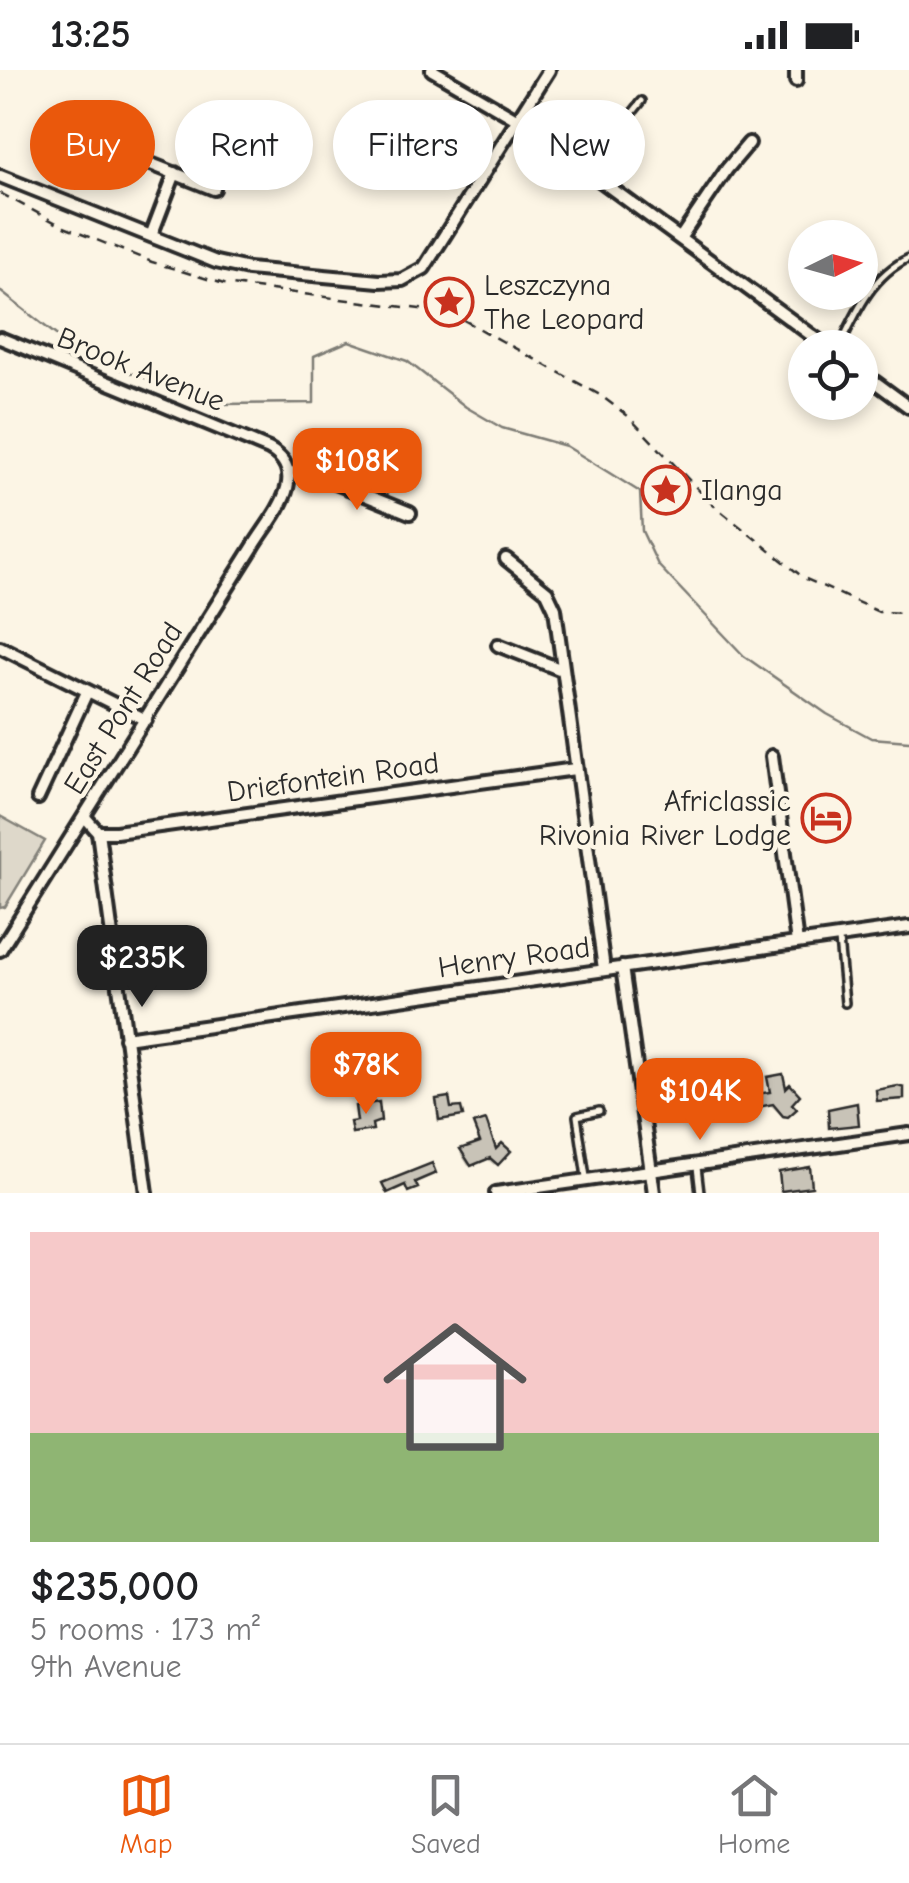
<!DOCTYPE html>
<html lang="en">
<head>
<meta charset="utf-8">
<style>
  :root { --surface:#fff; --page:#f2f2f2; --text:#202124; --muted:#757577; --line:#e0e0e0; --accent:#ea580c }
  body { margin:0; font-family:"Comic Neue",sans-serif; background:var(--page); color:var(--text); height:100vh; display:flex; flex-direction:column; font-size:38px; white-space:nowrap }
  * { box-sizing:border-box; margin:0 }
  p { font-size:32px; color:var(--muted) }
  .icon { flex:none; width:55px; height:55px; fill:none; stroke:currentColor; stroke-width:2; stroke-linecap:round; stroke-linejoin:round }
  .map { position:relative; height:1123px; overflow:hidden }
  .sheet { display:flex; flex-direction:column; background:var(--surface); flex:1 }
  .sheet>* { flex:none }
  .guide { position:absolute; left:30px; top:30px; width:850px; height:90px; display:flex; gap:20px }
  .needle { width:65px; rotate:85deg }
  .fabs { position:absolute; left:788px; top:150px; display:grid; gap:20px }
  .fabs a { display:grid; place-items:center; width:90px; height:90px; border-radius:50%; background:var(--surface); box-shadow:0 5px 15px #0003; font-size:50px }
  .price { position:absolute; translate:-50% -85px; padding:0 22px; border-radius:20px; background:var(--accent); color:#fff; font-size:32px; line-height:65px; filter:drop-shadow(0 2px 5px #0008) }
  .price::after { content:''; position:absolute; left:50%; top:60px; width:30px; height:22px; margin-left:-15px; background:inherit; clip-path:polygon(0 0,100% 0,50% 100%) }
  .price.selected { background:#222; color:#fff }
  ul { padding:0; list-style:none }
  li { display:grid; align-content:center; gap:20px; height:530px; padding:0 30px }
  li span { display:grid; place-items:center; height:310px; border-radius:0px; color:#555 }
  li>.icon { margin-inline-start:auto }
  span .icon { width:180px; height:180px; fill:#fffc; stroke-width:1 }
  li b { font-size:42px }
  .tag { padding:0 35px; border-radius:45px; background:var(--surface); box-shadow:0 5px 15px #0003; font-size:35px; line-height:90px }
  .tag.selected { background:var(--accent); color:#fff }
  .status { display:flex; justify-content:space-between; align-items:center; height:70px; padding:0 50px; background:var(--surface); direction:ltr }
  .status svg { height:28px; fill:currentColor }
  .tabs { display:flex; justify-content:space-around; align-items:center; height:140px; border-top:2px solid var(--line); background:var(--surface); font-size:28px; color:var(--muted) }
  .tabs a { display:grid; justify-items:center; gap:5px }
  .tabs .selected { color:var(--accent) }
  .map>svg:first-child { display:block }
  .green { fill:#ded8ca; stroke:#84827a; stroke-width:2.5 }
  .shadow { fill:#0003 }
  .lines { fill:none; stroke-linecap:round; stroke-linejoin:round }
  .stream { stroke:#7d7b74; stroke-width:2.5 }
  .building { fill:#c8c3b7; stroke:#2b2b2b; stroke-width:2.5 }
  .lane-casing { stroke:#2b2b2b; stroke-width:12 }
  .street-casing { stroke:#2b2b2b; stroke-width:18 }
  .path { stroke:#2b2b2b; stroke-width:2.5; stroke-dasharray:10 8; stroke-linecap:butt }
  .lane { stroke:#fcf5e5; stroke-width:5 }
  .street { stroke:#fcf5e5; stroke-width:10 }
  .labels { text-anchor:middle; stroke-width:9; stroke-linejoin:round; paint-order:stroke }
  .poi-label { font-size:30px; fill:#2b2b2b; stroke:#fcf5e5; text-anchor:start }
  .street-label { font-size:30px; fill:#2b2b2b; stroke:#fcf5e5 }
</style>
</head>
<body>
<div class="status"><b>13:25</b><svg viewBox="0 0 49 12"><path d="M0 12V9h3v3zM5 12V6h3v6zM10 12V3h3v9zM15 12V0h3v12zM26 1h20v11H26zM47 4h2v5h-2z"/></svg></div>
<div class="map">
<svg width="909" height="1123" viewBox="0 0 909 1123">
  <rect width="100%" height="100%" fill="#fcf5e5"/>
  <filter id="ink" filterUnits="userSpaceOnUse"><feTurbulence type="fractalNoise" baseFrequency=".01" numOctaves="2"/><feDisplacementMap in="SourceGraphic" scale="20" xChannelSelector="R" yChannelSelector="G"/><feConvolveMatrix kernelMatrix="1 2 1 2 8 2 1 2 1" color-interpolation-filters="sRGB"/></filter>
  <g filter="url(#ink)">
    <path class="green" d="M 0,746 L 45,771 L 5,837 L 0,838 Z"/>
    <path class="shadow" d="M 768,1009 L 784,1022 L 793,1039 L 784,1048 L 770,1035 L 757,1037 L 755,1028 L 769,1025 Z
      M 475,1056 L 495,1083 L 507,1081 L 494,1095 L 487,1089 L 468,1096 L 460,1083 L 479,1075 Z"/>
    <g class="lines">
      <path class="stream" d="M 0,221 L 83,286 L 219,334 L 314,333 L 314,286 L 349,271 L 407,291 L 466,337 L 502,358 L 566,376 L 640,422 L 642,461 L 658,495 L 744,586 L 827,644 L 871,668 L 909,671"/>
    </g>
    <path class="building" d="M 783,1004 L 786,1018 L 790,1014 L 800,1025 L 792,1034 L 797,1039 L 788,1047 L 783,1046 L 773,1034 L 758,1037 L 756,1024 L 770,1022 L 767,1007 Z
      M 898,1016 L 904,1018 L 904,1029 L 877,1031 L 876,1020 Z
      M 449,1027 L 451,1038 L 461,1037 L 463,1046 L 439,1050 L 436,1029 Z
      M 379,1032 L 381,1051 L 372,1054 L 373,1060 L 352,1063 L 350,1052 L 357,1051 L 355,1036 Z
      M 857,1033 L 859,1055 L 829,1058 L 828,1039 Z
      M 486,1050 L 496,1079 L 502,1073 L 511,1081 L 498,1095 L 490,1088 L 471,1096 L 460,1079 L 480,1072 L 473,1054 Z
      M 432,1093 L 436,1103 L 415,1112 L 418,1118 L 408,1122 L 405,1115 L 387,1123 L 382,1113 Z
      M 810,1097 L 812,1117 L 781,1121 L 779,1102 Z"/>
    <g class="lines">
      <g class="lane-casing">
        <path id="lane" d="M 587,99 L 642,31
          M 839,278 C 856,242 872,205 909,188
          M 839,870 L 845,933
          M 697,1097 L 700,1123
          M 586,1107 L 577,1046 L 599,1041"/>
      </g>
      <g class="street-casing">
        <path id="street" d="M 432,0 L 518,50 L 829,278
          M 796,0 L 796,11
          M 78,65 L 214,119
          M 0,106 L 216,192 L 248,199 L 379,211 L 402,210 L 424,198 L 549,0
          M 151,166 L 175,103
          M 681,167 L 727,99 L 749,73
          M 0,268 L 269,379 C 313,404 271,447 253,477 L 0,880
          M 860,301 L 909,337
          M 290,402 L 318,406 L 410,443
          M 506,489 L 547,522 L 555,539 L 604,899
          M 498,575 L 562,600
          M 0,577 L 146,650
          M 772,686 L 797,873
          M 38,728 L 87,622
          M 84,746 L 98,762 L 147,1123
          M 98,762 L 116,762 L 575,699
          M 622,897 L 654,1123
          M 125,968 L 909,857
          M 496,1123 L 909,1064"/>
      </g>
      <path class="path" d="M 0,123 L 64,157 L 152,192 L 224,214 L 451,243 L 600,325 L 628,346 L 712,434 L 804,508 L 879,542 L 909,543"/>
      <use href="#lane" class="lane"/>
      <use href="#street" class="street"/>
    </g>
  </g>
  <defs>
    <g id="sight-ring" transform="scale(2.5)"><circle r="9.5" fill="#fcf5e5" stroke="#c8321e" stroke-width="1.5"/><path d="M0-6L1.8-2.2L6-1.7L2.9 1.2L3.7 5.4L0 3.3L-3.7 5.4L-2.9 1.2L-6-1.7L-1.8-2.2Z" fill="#c8321e"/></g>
    <g id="hotel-ring" transform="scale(2.5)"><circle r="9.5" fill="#fcf5e5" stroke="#c8321e" stroke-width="1.5"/><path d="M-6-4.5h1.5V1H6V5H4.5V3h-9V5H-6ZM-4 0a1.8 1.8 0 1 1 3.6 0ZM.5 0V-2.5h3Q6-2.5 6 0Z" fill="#c8321e"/></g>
  </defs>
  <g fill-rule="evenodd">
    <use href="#sight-ring" x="449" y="232"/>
    <use href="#sight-ring" x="666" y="420"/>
    <use href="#hotel-ring" x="826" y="748"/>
  </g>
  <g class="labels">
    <g class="poi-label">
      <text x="484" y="225">Leszczyna<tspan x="484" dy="34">The Leopard</tspan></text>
      <text x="701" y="430">Ilanga</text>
      <text x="791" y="741" text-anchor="end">Africlassic<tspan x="791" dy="34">Rivonia River Lodge</tspan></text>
    </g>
    <g class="street-label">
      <text transform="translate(141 299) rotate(22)" y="10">Brook Avenue</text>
      <text transform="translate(123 638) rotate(-58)" y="10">East Pont Road</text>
      <text transform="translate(333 707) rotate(-8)" y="10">Driefontein Road</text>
      <text transform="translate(514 887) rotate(-8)" y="10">Henry Road</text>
    </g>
  </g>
</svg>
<div class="fabs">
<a><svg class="needle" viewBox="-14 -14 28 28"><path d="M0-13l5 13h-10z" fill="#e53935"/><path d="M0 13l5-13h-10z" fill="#757577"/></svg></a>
<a><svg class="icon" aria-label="locate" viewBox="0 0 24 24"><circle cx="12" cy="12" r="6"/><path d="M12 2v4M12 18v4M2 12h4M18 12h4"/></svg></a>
</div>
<b class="price" style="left:357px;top:443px">$108K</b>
<b class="price selected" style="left:142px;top:940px">$235K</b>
<b class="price" style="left:366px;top:1047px">$78K</b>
<b class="price" style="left:700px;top:1073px">$104K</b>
<div class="guide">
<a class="tag selected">Buy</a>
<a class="tag">Rent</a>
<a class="tag">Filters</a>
<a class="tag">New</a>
</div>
</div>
<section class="sheet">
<ul>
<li><span style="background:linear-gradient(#f6c9c9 65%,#8fb573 0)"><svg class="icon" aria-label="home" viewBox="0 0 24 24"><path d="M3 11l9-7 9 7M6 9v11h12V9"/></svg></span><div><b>$235,000</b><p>5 rooms · 173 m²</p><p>9th Avenue</p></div></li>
</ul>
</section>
<nav class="tabs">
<a class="selected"><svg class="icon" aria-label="map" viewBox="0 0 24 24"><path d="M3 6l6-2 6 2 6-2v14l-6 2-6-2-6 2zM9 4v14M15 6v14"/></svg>Map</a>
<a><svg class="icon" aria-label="saved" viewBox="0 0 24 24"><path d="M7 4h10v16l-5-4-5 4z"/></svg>Saved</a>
<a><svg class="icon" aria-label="home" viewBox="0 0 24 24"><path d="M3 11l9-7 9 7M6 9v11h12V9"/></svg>Home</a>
</nav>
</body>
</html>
